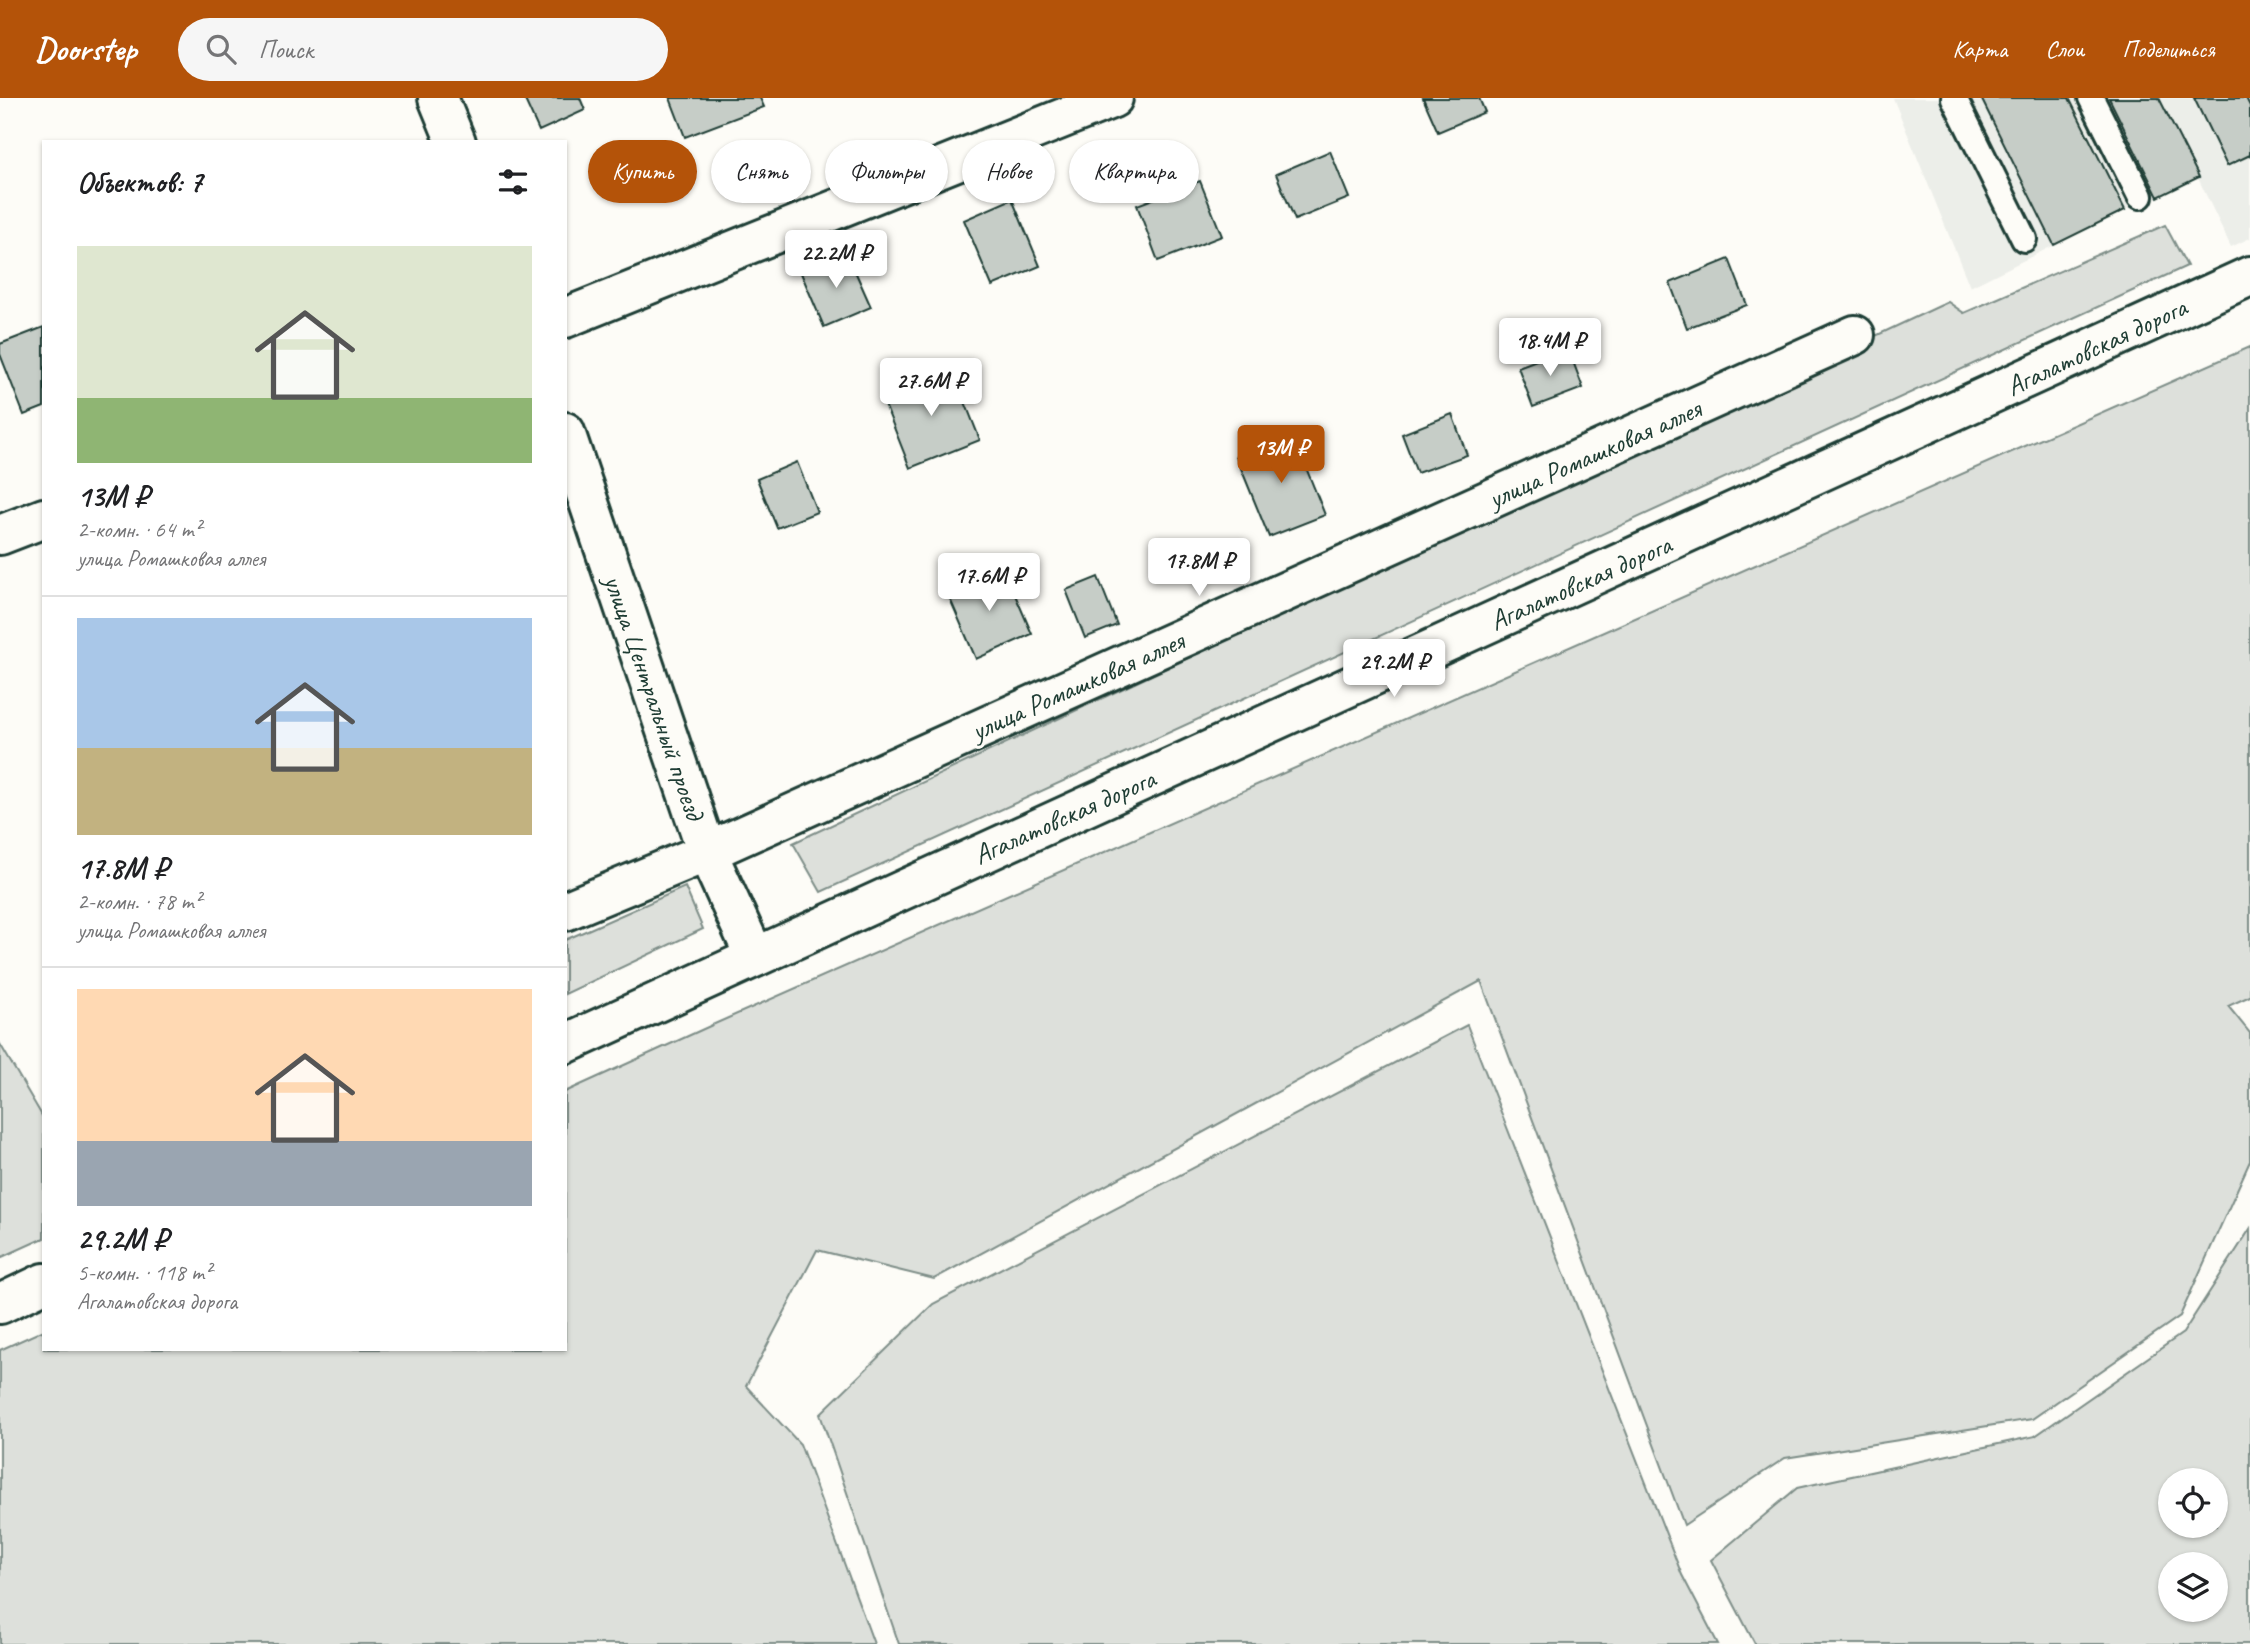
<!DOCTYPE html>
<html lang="ru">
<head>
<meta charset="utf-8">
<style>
  :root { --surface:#fff; --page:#f6f6f6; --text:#202124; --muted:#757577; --line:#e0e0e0; --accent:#b45309 }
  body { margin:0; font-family:Caveat,sans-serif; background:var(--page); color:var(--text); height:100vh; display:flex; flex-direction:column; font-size:26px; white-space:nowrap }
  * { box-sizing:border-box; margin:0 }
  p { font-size:23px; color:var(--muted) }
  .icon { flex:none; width:38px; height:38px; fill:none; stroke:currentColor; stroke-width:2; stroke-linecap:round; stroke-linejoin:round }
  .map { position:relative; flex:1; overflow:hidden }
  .sheet { position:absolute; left:42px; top:42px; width:525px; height:1211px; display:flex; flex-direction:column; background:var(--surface); border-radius:0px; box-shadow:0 2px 5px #0004 }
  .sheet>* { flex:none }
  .banner { position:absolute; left:588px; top:42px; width:665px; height:63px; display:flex; gap:14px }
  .buttons { position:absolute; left:2158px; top:1370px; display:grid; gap:14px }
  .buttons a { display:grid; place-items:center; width:70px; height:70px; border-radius:50%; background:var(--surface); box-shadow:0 2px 5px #0004; font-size:35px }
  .price { position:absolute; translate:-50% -60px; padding:0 16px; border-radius:7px; background:#fff; color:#222; font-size:23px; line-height:46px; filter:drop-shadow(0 2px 4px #0008) }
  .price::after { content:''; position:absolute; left:50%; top:42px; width:21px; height:16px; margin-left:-10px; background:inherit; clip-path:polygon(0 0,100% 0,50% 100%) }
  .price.current { background:var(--accent); color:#fff }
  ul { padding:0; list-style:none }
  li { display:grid; align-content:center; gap:14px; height:371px; padding:0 35px }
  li+li { border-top:2px solid var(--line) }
  li span { display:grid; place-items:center; height:217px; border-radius:0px; color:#555 }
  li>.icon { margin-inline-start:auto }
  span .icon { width:126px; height:126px; fill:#fffc; stroke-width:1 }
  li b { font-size:30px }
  h2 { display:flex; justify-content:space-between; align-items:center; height:84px; padding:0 35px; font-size:30px }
  .tag { padding:0 24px; border-radius:32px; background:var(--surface); box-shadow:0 2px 5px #0004; font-size:24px; line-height:63px }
  .tag.current { background:var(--accent); color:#fff }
  header { display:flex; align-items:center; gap:42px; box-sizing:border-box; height:98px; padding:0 35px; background:var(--accent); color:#fff }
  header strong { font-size:33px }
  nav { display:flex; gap:38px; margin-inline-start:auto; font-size:24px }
  .search { width:490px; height:63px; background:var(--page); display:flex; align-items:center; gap:18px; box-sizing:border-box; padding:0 24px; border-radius:38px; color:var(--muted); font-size:26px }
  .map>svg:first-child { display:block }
  .built { fill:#eceee9 }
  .green { fill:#dde0db; stroke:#7e8e88; stroke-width:2; fill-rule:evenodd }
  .building { fill:#c6cdc7; stroke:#1f3d34; stroke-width:2 }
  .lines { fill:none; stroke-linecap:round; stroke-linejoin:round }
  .lane-casing { stroke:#1f3d34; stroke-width:30 }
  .street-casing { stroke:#1f3d34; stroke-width:44 }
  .secondary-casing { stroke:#1f3d34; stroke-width:44 }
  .lane { stroke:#fdfcf7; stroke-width:24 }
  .street { stroke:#fdfcf7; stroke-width:38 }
  .secondary { stroke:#fdfcf7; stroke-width:38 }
  .labels { text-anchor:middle; stroke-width:6; stroke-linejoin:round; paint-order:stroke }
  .street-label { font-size:28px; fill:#1f3d34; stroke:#fdfcf7 }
</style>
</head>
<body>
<header>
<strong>Doorstep</strong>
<div class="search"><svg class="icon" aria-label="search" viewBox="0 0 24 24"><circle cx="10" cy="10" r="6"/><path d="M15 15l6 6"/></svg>Поиск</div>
<nav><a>Карта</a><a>Слои</a><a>Поделиться</a></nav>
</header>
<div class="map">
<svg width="2250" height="1546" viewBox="0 0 2250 1546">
  <rect width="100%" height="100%" fill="#fdfcf7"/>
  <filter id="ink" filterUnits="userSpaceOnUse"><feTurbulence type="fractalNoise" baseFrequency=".0143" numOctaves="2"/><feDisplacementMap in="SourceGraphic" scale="14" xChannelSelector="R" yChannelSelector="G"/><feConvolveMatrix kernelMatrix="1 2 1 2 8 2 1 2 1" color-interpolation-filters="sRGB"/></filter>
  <g filter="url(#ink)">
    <path class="built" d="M 1893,0 L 2250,0 L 2250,140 L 2231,149 L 2198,80 L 2158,99 L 2125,112 L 1970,189 Z"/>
    <path class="green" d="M 2165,127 L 2187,168 L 821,794 L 793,745 L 1948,204 L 1964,215 Z
      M 2250,249 L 2250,898 L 2228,908 L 2250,935 L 2250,1063 L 2180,1218 L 2032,1321 L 1785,1360 L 1684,1427 L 1481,883 L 934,1181 L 817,1152 L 746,1288 L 800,1346 L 874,1546 L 0,1546 L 0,1252 L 44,1232 L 44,1251 L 565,1251 L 565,994 L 710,928 Z
      M 685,789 L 703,831 L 565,896 L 565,842 Z
      M 1467,927 L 1682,1477 L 1718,1546 L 899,1546 L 820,1316 L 933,1206 Z
      M 0,946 L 44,1021 L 44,1140 L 0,1160 Z
      M 2250,1131 L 2250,1546 L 1755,1546 L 1711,1462 L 1797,1390 L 2035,1338 L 2183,1235 ZM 2170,1382 L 2216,1382 L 2216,1428 L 2170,1428 ZM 2170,1466 L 2216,1466 L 2216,1512 L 2170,1512 Z"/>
    <path class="building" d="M 524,0 L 580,0 L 585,12 L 539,33 Z
      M 670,0 L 760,0 L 764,9 L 685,39 Z
      M 1423,0 L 1479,0 L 1485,14 L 1438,34 Z
      M 1981,0 L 2069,0 L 2125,112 L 2054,147 Z
      M 2109,0 L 2159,0 L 2199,79 L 2158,99 Z
      M 2194,0 L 2246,0 L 2250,8 L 2250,57 L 2227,68 Z
      M 1330,53 L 1349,100 L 1295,122 L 1276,76 Z
      M 1200,83 L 1222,138 L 1158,163 L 1137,107 Z
      M 1012,101 L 1040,168 L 992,188 L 964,122 Z
      M 847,155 L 871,209 L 824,229 L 801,175 Z
      M 1729,161 L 1747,207 L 1687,230 L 1670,185 Z
      M 44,229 L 44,309 L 24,317 L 0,256 L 0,246 Z
      M 1568,250 L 1583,290 L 1533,309 L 1518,269 Z
      M 952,271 L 980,342 L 910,370 L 882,299 Z
      M 1452,316 L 1467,357 L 1417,375 L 1402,336 Z
      M 1292,335 L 1325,417 L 1269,439 L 1236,358 Z
      M 797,364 L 817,414 L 777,430 L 757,381 Z
      M 1003,469 L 1032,536 L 976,561 L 947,494 Z
      M 1098,479 L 1117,527 L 1085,540 L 1066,492 Z"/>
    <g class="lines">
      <g class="lane-casing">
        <path id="lane" d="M 1954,0 L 2024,141
          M 2091,0 L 2140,98"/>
      </g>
      <g class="street-casing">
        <path id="street" d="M 438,0 L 456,44
          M 565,220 L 1113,0
          M 565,334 L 707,754 L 755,859
          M 0,437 L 44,420
          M 565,813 L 707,754 L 1855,237"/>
      </g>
      <g class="secondary-casing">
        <path id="secondary" d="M 565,946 L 2250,178
          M 0,1206 L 44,1185"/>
      </g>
      <use href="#lane" class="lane"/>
      <use href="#street" class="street"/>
      <use href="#secondary" class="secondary"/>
    </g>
  </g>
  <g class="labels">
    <g class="street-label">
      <text transform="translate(2096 248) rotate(-25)" y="10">Агалатовская дорога</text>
      <text transform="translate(1594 355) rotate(-24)" y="10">улица Ромашковая аллея</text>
      <text transform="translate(1580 484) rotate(-24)" y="10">Агалатовская дорога</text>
      <text transform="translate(1077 587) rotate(-24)" y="10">улица Ромашковая аллея</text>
      <text transform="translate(655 599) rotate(71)" y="10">улица Центральный проезд</text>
      <text transform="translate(1064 718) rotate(-24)" y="10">Агалатовская дорога</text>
    </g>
  </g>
</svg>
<div class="buttons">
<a><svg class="icon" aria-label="locate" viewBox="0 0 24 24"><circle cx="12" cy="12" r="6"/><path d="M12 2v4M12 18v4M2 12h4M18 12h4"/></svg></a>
<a><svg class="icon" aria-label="layers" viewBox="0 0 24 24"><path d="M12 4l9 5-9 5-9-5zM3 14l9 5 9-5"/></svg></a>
</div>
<b class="price" style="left:836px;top:192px">22.2M ₽</b>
<b class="price" style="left:1550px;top:280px">18.4M ₽</b>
<b class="price" style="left:931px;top:320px">27.6M ₽</b>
<b class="price current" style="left:1281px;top:387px">13M ₽</b>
<b class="price" style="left:1199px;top:500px">17.8M ₽</b>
<b class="price" style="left:989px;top:515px">17.6M ₽</b>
<b class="price" style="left:1394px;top:601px">29.2M ₽</b>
<div class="banner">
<a class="tag current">Купить</a>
<a class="tag">Снять</a>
<a class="tag">Фильтры</a>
<a class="tag">Новое</a>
<a class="tag">Квартира</a>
</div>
<section class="sheet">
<h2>Объектов: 7<svg class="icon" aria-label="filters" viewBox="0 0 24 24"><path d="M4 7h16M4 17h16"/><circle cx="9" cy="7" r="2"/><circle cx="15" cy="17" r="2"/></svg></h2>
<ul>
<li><span style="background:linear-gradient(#dfe7d0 70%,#8fb573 0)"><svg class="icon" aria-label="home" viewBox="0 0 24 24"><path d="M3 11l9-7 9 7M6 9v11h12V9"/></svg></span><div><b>13M ₽</b><p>2-комн. · 64 m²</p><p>улица Ромашковая аллея</p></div></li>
<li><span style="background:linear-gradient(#a9c7e8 60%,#c2b280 0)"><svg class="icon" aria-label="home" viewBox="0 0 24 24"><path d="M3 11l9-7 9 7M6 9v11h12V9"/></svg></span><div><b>17.8M ₽</b><p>2-комн. · 78 m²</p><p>улица Ромашковая аллея</p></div></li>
<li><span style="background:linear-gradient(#ffd9b3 70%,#9aa5b1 0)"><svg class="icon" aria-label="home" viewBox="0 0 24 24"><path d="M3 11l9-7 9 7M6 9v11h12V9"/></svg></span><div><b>29.2M ₽</b><p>5-комн. · 118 m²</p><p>Агалатовская дорога</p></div></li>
</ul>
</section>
</div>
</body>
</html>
